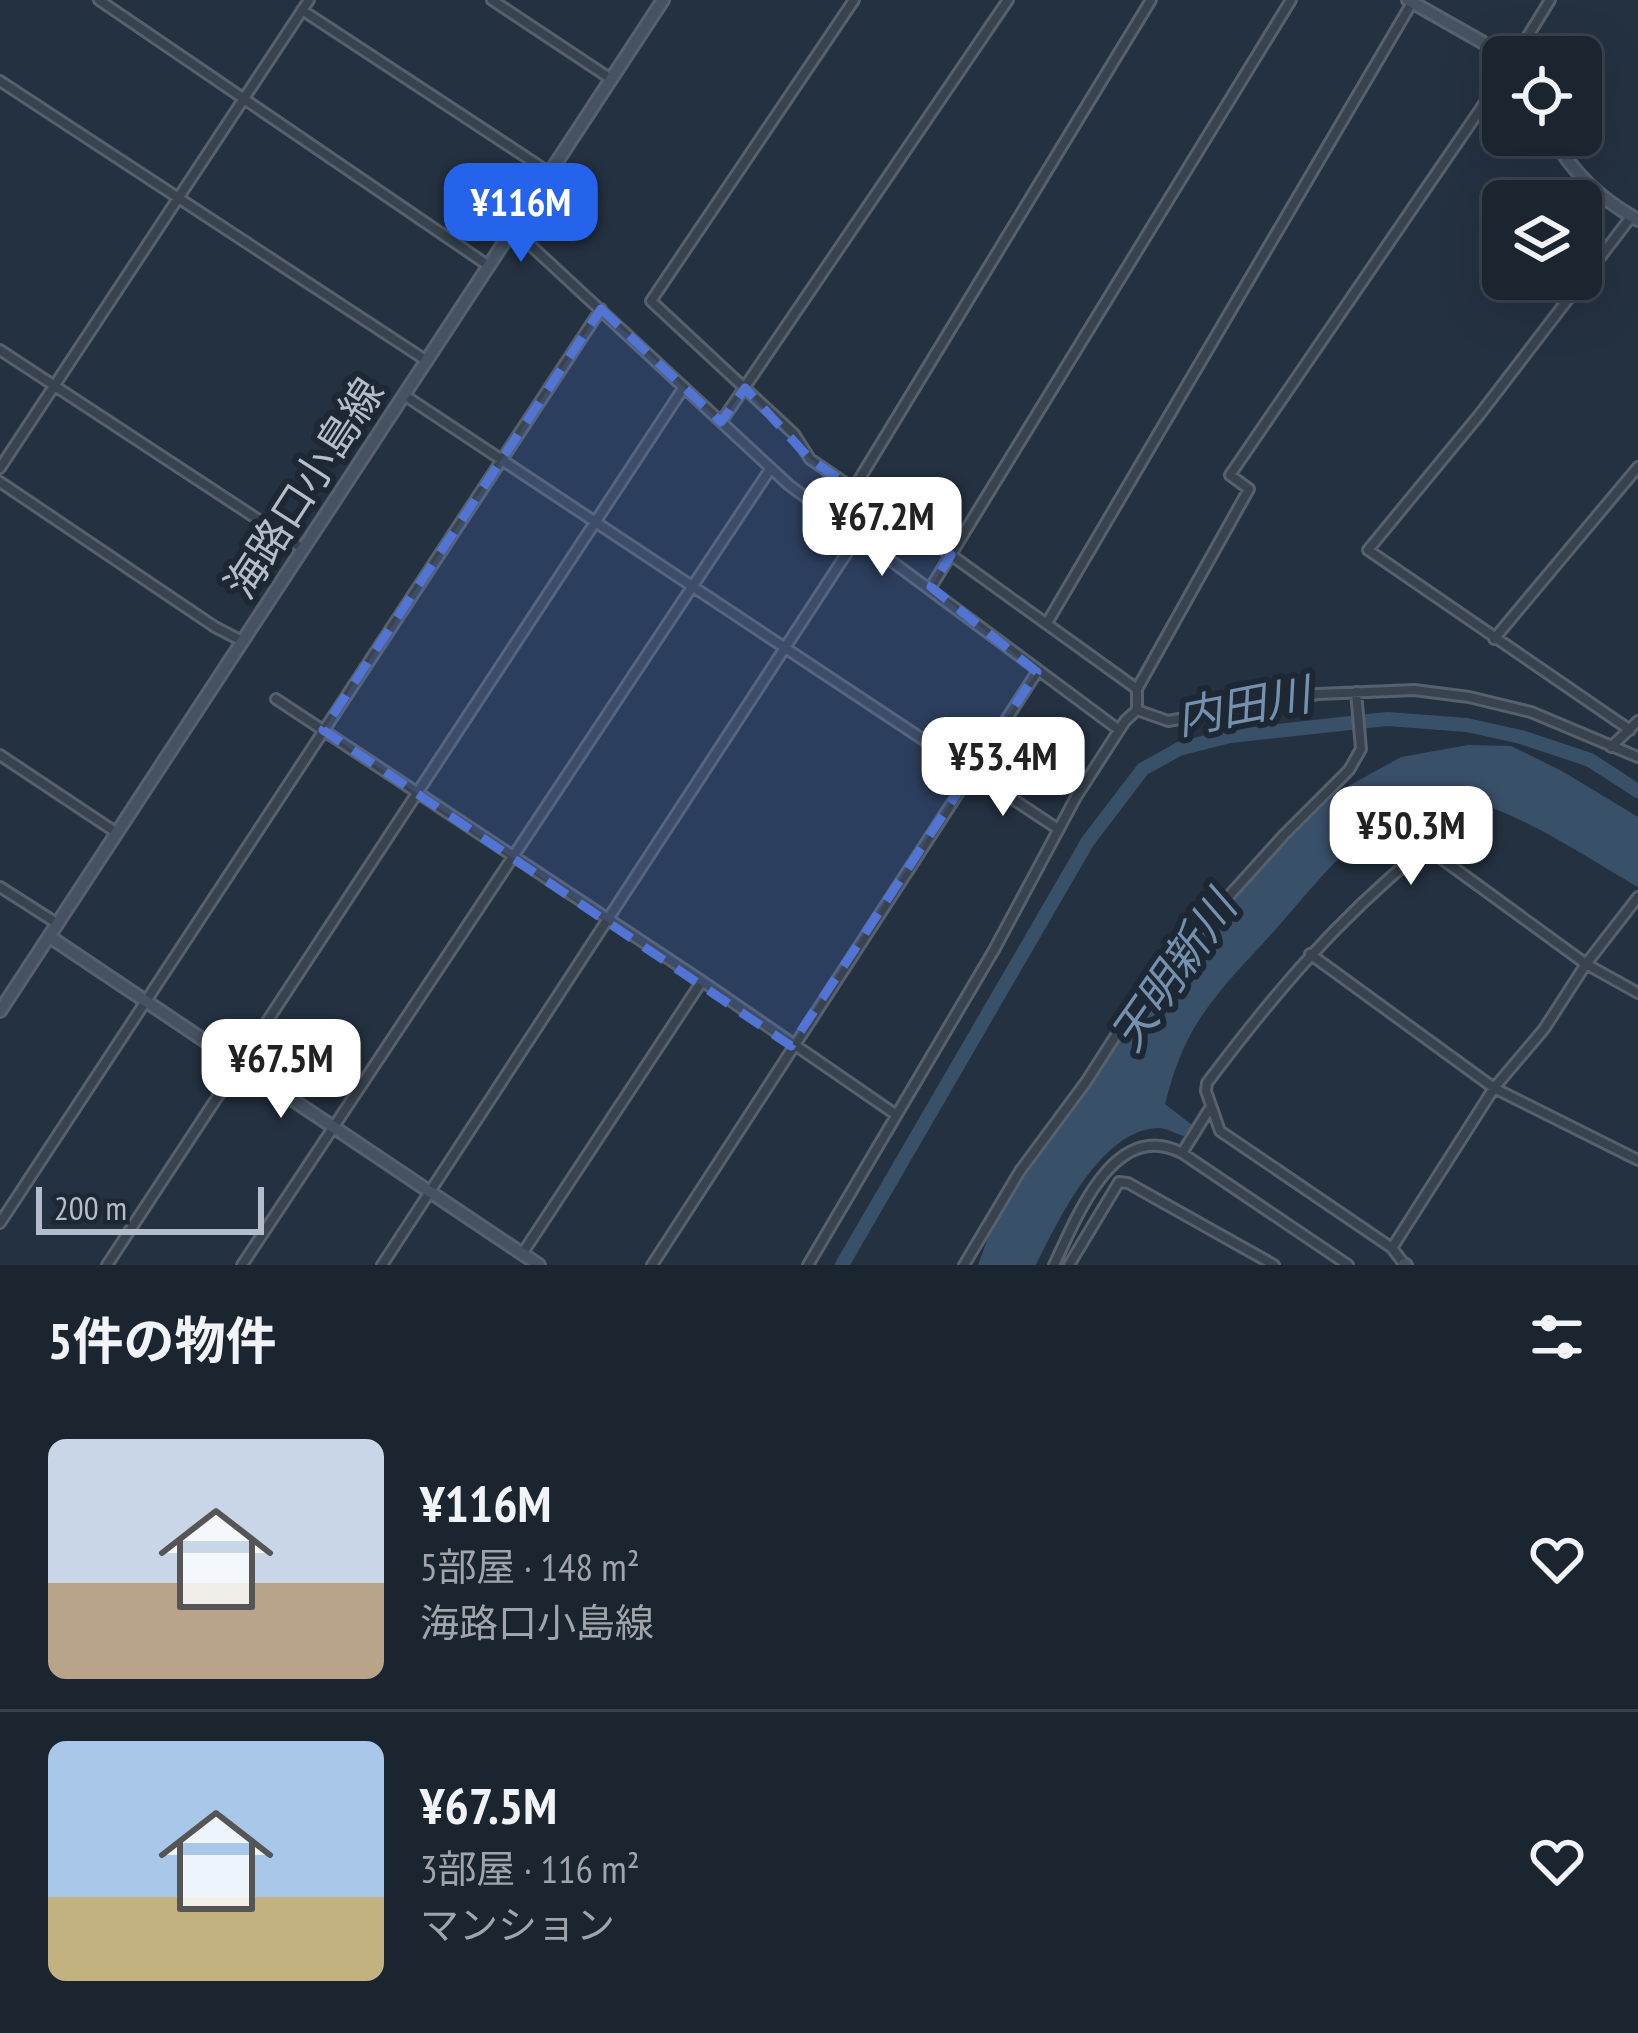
<!DOCTYPE html>
<html lang="ja">
<head>
<meta charset="utf-8">
<style>
  :root { --surface:#1b2530; --page:#242d38; --text:#f1f3f6; --muted:#a0a5ab; --line:#39424c; --accent:#2563eb }
  body { margin:0; font-family:"PT Sans Narrow","Noto Sans JP",sans-serif; background:var(--page); color:var(--text); height:100vh; display:flex; flex-direction:column; font-size:45px; white-space:nowrap }
  * { box-sizing:border-box; margin:0 }
  p { font-size:39px; color:var(--muted) }
  .icon { flex:none; width:66px; height:66px; fill:none; stroke:currentColor; stroke-width:2; stroke-linecap:round; stroke-linejoin:round }
  .map { position:relative; height:1265px; overflow:hidden }
  .side { display:flex; flex-direction:column; background:var(--surface); flex:1 }
  .side>* { flex:none }
  .controls { position:absolute; left:1482px; top:36px; display:grid; gap:24px }
  .controls a { display:grid; place-items:center; width:120px; height:120px; border-radius:18px; background:var(--surface); box-shadow:0 12px 48px #0002,0 0 0 3px var(--line); font-size:60px }
  .scale { position:absolute; left:36px; bottom:30px; width:228px; box-sizing:border-box; padding-left:12px; border:6px solid #b4beca; border-top:0; font-size:33px; line-height:42px; white-space:nowrap; color:#b4beca; -webkit-text-stroke:9px #1d2834; paint-order:stroke }
  .price { position:absolute; translate:-50% -102px; padding:0 27px; border-radius:24px; background:#fff; color:#222; font-size:39px; line-height:78px; filter:drop-shadow(0 3px 6px #0008) }
  .price::after { content:''; position:absolute; left:50%; top:72px; width:36px; height:27px; margin-left:-18px; background:inherit; clip-path:polygon(0 0,100% 0,50% 100%) }
  .price.current { background:var(--accent); color:#fff }
  ul { padding:0; list-style:none }
  li { display:flex; align-items:center; gap:36px; height:300px; padding:0 48px }
  li+li { border-top:3px solid var(--line) }
  li span { display:grid; place-items:center; flex:none; width:336px; height:240px; border-radius:18px; color:#555 }
  li>.icon { margin-inline-start:auto }
  span .icon { width:144px; height:144px; fill:#fffc; stroke-width:1 }
  li b { font-size:51px }
  h2 { display:flex; justify-content:space-between; align-items:center; height:144px; padding:0 48px; font-size:51px }
  .map>svg:first-child { display:block }
  .water { fill:#395069 }
  .lines { fill:none; stroke-linecap:round; stroke-linejoin:round }
  .river { stroke:#395069; stroke-width:14 }
  .street-casing { stroke:#56616d; stroke-width:14 }
  .secondary-casing { stroke:#56616d; stroke-width:16 }
  .street { stroke:#38434f; stroke-width:8 }
  .secondary { stroke:#465262; stroke-width:10 }
  .marked { fill:#5275d3; fill-opacity:0.2; stroke:#5275d3; stroke-width:9; stroke-dasharray:24 15; stroke-linejoin:round }
  .labels { text-anchor:middle; stroke-width:12; stroke-linejoin:round; paint-order:stroke }
  .street-label { font-size:42px; fill:#b4beca; stroke:#1d2834 }
  .water-label { font-size:45px; font-style:italic; fill:#7491ae; stroke:#1d2834 }
</style>
</head>
<body>
<div class="map">
<svg width="1638" height="1265" viewBox="0 0 1638 1265">
  <rect width="100%" height="100%" fill="#243140"/>
  <path class="water" d="M 1468,745 L 1511,746 L 1562,771 L 1638,817 L 1638,887 C 1592,861 1498,797 1448,798 C 1377,800 1319,881 1276,929 C 1250,958 1221,986 1199,1020 C 1182,1046 1173,1074 1165,1104 L 1192,1125 L 1184,1136 C 1176,1134 1164,1127 1157,1128 C 1100,1131 1058,1221 1036,1265 L 978,1265 L 995,1219 L 1161,982 L 1262,867 L 1336,793 L 1401,757 Z"/>
  <g class="lines">
    <path class="river" d="M 842,1265 L 1088,841 L 1143,769 L 1179,749 L 1230,736 L 1387,719 L 1467,725 L 1521,737 L 1590,760 L 1638,791"/>
    <g class="street-casing">
      <path id="street" d="M 99,0 L 489,266
        M 492,0 L 611,79
        M 854,0 L 651,301 L 794,434 L 810,459 L 951,555 L 1137,689
        M 302,10 L 550,173
        M 1515,57 L 1550,0
        M 0,81 L 427,361
        M 513,229 L 789,485 L 1119,730
        M 0,350 L 303,549
        M 404,395 L 1058,829
        M 721,422 L 1008,0
        M 0,468 L 309,0
        M 0,482 L 215,627 L 242,641
        M 854,488 L 1151,0
        M 931,587 L 1291,0
        M 1047,623 L 1413,1
        M 1494,639 L 1638,467
        M 276,699 L 702,981 L 895,1114
        M 1137,710 L 1168,721 L 1318,694 L 1414,690 L 1469,697 L 1531,712 L 1638,757
        M 1630,730 L 1368,550 L 1480,414 L 1631,217
        M 1611,747 L 1638,721
        M 0,755 L 117,833
        M 0,887 L 58,924
        M 1310,954 L 1494,1088 L 1638,1160
        M 1182,1153 L 1210,1108
        M 0,1223 L 601,309
        M 1392,1248 L 1494,1088 L 1544,1029 L 1586,964 L 1638,897
        M 522,1254 L 702,981
        M 1404,1264 L 1392,1248 L 1220,1131 L 1206,1091 L 1207,1083 C 1274,994 1334,923 1420,852 L 1431,851 L 1586,964 L 1638,993
        M 107,1265 L 684,387
        M 242,1265 L 771,468
        M 382,1265 L 858,536
        M 652,1265 L 1037,672
        M 808,1265 L 994,950 L 1076,797 L 1125,721 L 1137,710 L 1137,689 L 1249,489 L 1230,475 L 1503,76
        M 964,1265 L 1020,1171 L 1086,1082 L 1147,987 L 1284,835 L 1349,770 L 1361,749 L 1356,692
        M 1054,1265 C 1077,1217 1114,1118 1182,1153 L 1348,1265
        M 1069,1265 L 1119,1182 L 1128,1183 L 1274,1265"/>
    </g>
    <g class="secondary-casing">
      <path id="secondary" d="M 1408,0 L 1482,42 L 1503,59
        M 1551,135 C 1573,173 1600,199 1638,220
        M 50,937 L 539,1265
        M 0,1011 L 663,0
        M 1404,1264 L 1406,1265"/>
    </g>
    <use href="#street" class="street"/>
    <use href="#secondary" class="secondary"/>
  </g>
  <path class="marked" d="M 601,309 L 721,422 L 745,388 L 810,459 L 951,555 L 931,587 L 1037,672 L 791,1046 L 323,730 Z"/>
  <g class="labels">
    <g class="street-label">
      <text transform="translate(304 488) rotate(-57)" y="15">海路口小島線</text>
    </g>
    <g class="water-label">
      <text transform="translate(1243 706) rotate(-11)" y="16">内田川</text>
      <text transform="translate(1173 971) rotate(-55)" y="16">天明新川</text>
    </g>
  </g>
</svg>
<div class="controls">
<a><svg class="icon" aria-label="locate" viewBox="0 0 24 24"><circle cx="12" cy="12" r="6"/><path d="M12 2v4M12 18v4M2 12h4M18 12h4"/></svg></a>
<a><svg class="icon" aria-label="layers" viewBox="0 0 24 24"><path d="M12 4l9 5-9 5-9-5zM3 14l9 5 9-5"/></svg></a>
</div>
<div class="scale">200 m</div>
<b class="price current" style="left:521px;top:265px">¥116M</b>
<b class="price" style="left:882px;top:579px">¥67.2M</b>
<b class="price" style="left:1003px;top:819px">¥53.4M</b>
<b class="price" style="left:1411px;top:888px">¥50.3M</b>
<b class="price" style="left:281px;top:1121px">¥67.5M</b>
</div>
<section class="side">
<h2>5件の物件<svg class="icon" aria-label="filters" viewBox="0 0 24 24"><path d="M4 7h16M4 17h16"/><circle cx="9" cy="7" r="2"/><circle cx="15" cy="17" r="2"/></svg></h2>
<ul>
<li><span style="background:linear-gradient(#c9d6e8 60%,#b9a48a 0)"><svg class="icon" aria-label="home" viewBox="0 0 24 24"><path d="M3 11l9-7 9 7M6 9v11h12V9"/></svg></span><div><b>¥116M</b><p>5部屋 · 148 m²</p><p>海路口小島線</p></div><svg class="icon" aria-label="heart" viewBox="0 0 24 24"><path d="M12 20l-8-8c-3-5 5-10 8-4 3-6 11-1 8 4z"/></svg></li>
<li><span style="background:linear-gradient(#a9c7e8 65%,#c2b280 0)"><svg class="icon" aria-label="home" viewBox="0 0 24 24"><path d="M3 11l9-7 9 7M6 9v11h12V9"/></svg></span><div><b>¥67.5M</b><p>3部屋 · 116 m²</p><p>マンション</p></div><svg class="icon" aria-label="heart" viewBox="0 0 24 24"><path d="M12 20l-8-8c-3-5 5-10 8-4 3-6 11-1 8 4z"/></svg></li>
</ul>
</section>
</body>
</html>
